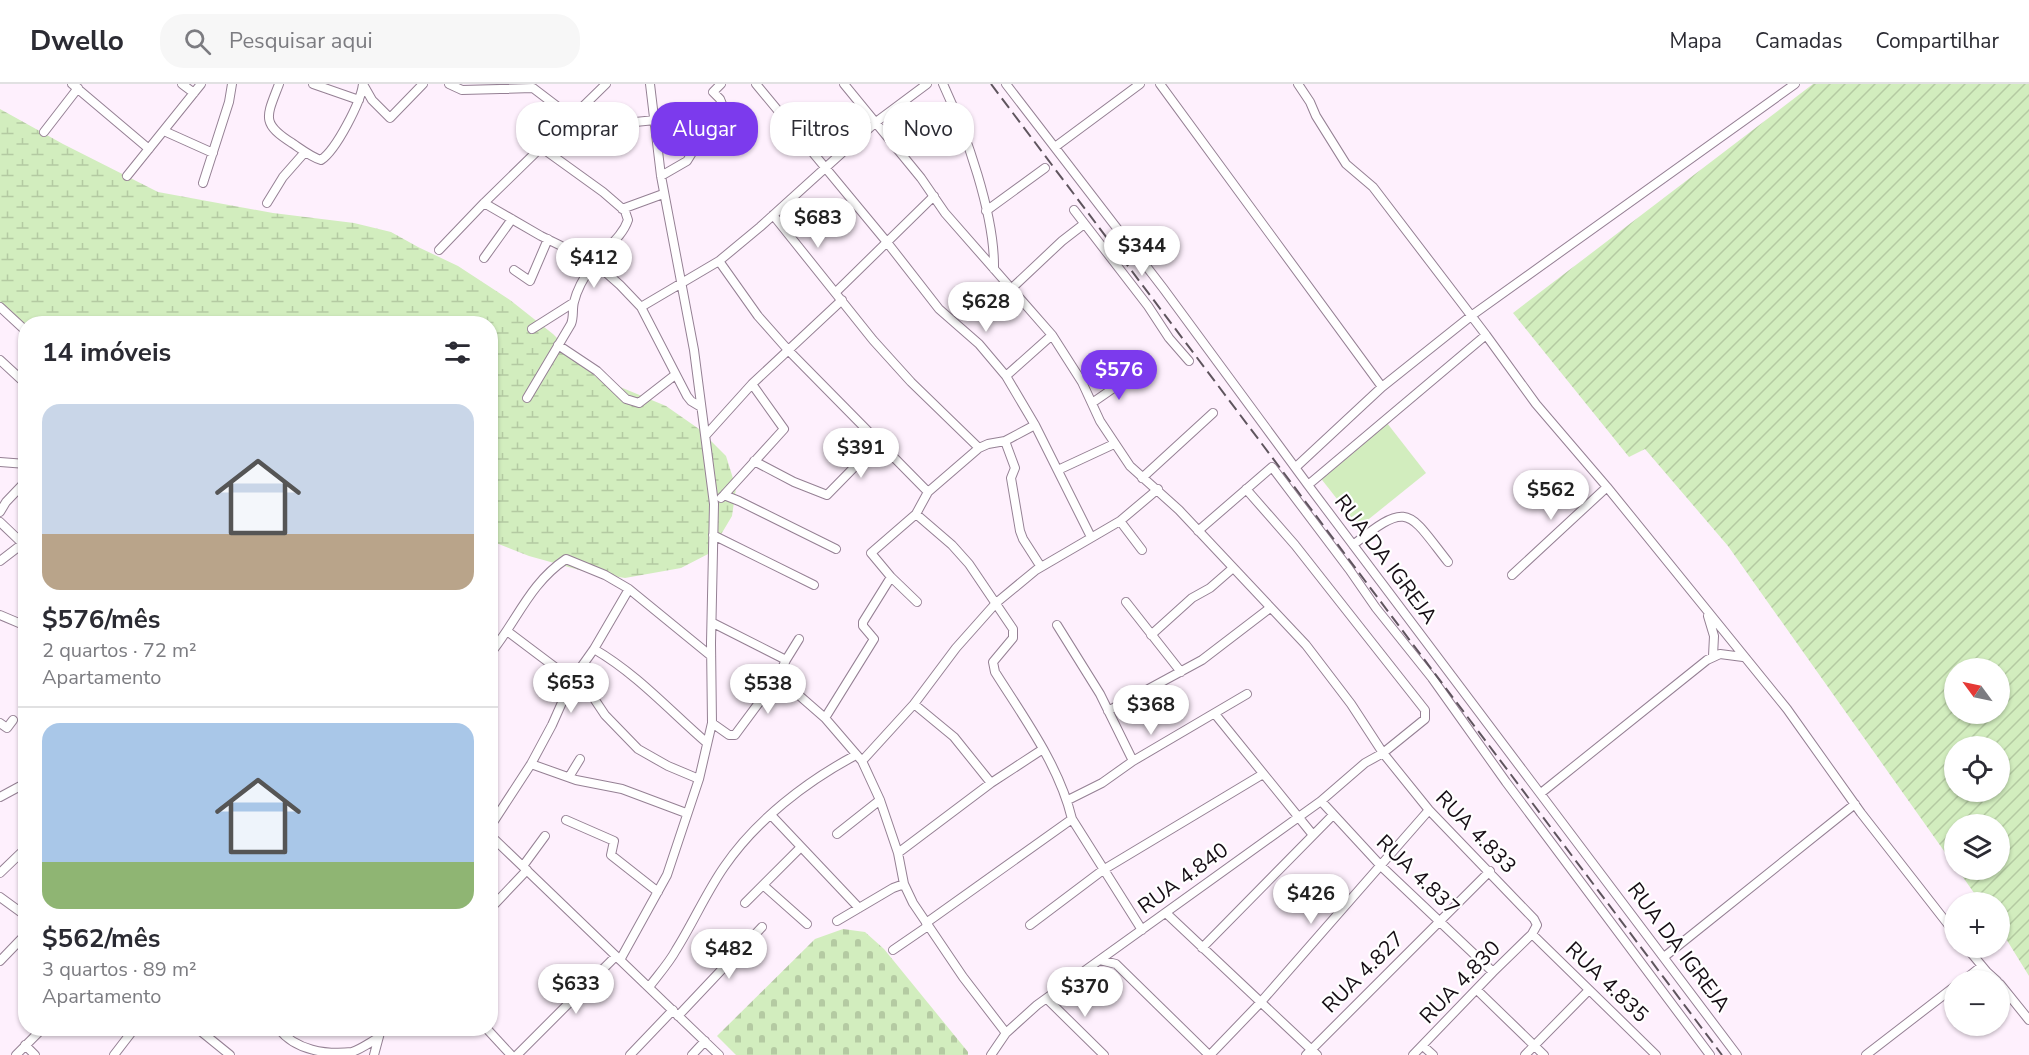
<!DOCTYPE html>
<html lang="pt">
<head>
<meta charset="utf-8">
<style>
  :root { --surface:#fff; --page:#f7f7f7; --text:#2b2b33; --muted:#7c7c81; --line:#e1e1e2; --accent:#7c3aed }
  body { margin:0; font-family:"Nunito Sans",sans-serif; background:var(--page); color:var(--text); height:100vh; display:flex; flex-direction:column; font-size:22px; white-space:nowrap }
  * { box-sizing:border-box; margin:0 }
  p { font-size:20px; color:var(--muted) }
  .icon { flex:none; width:33px; height:33px; fill:none; stroke:currentColor; stroke-width:2; stroke-linecap:round; stroke-linejoin:round }
  .map { position:relative; flex:1; overflow:hidden }
  .drawer { position:absolute; left:18px; top:232px; width:480px; height:720px; display:flex; flex-direction:column; background:var(--surface); border-radius:24px; box-shadow:0 2px 4px #0004 }
  .drawer>* { flex:none }
  .top-card { position:absolute; left:516px; top:18px; width:570px; height:54px; display:flex; gap:12px }
  .needle { width:39px; rotate:303deg }
  .fabs { position:absolute; left:1944px; top:574px; display:grid; gap:12px }
  .fabs a { display:grid; place-items:center; width:66px; height:66px; border-radius:50%; background:var(--surface); box-shadow:0 2px 4px #0004; font-size:30px }
  .price { position:absolute; translate:-50% -51px; padding:0 14px; border-radius:21px; background:#fff; color:#222; font-size:20px; line-height:39px; filter:drop-shadow(0 2px 3px #0008) }
  .price::after { content:''; position:absolute; left:50%; top:36px; width:18px; height:14px; margin-left:-9px; background:inherit; clip-path:polygon(0 0,100% 0,50% 100%) }
  .price.active { background:var(--accent); color:#fff }
  ul { padding:0; list-style:none }
  li { display:grid; align-content:center; gap:12px; height:318px; padding:0 24px }
  li+li { border-top:2px solid var(--line) }
  li span { display:grid; place-items:center; height:186px; border-radius:18px; color:#555 }
  li>.icon { margin-inline-start:auto }
  span .icon { width:108px; height:108px; fill:#fffc; stroke-width:1 }
  li b { font-size:26px }
  h2 { display:flex; justify-content:space-between; align-items:center; height:72px; padding:0 24px; font-size:26px }
  .pill { padding:0 21px; border-radius:24px; background:var(--surface); box-shadow:0 2px 4px #0004; font-size:21px; line-height:54px }
  .pill.active { background:var(--accent); color:#fff }
  header { display:flex; align-items:center; gap:36px; box-sizing:border-box; height:84px; padding:0 30px; background:var(--surface); border-bottom:2px solid var(--line) }
  header strong { font-size:28px }
  nav { display:flex; gap:33px; margin-inline-start:auto; font-size:21px }
  .search { width:420px; height:54px; background:var(--page); display:flex; align-items:center; gap:15px; box-sizing:border-box; padding:0 21px; border-radius:24px; color:var(--muted); font-size:22px }
  .map>svg:first-child { display:block }
  .wetland { fill:url(#wetland-marsh) }
  .cemetery { fill:url(#cemetery-stones) }
  .park { fill:#d2edbe }
  .garden { fill:url(#garden-furrows); fill-rule:evenodd }
  .lines { fill:none; stroke-linecap:round; stroke-linejoin:round }
  .minor-casing { stroke:#958094; stroke-width:10 }
  .minor { stroke:#fff; stroke-width:8 }
  .rail { stroke:#5f555e; stroke-width:2; stroke-dasharray:12 6; stroke-linecap:butt }
  .labels { text-anchor:middle; stroke-width:4.5; stroke-linejoin:round; paint-order:stroke }
  .street-label { font-size:21px; fill:#160e15; stroke:#fff }
</style>
</head>
<body>
<header>
<strong>Dwello</strong>
<div class="search"><svg class="icon" aria-label="search" viewBox="0 0 24 24"><circle cx="10" cy="10" r="6"/><path d="M15 15l6 6"/></svg>Pesquisar aqui</div>
<nav><a>Mapa</a><a>Camadas</a><a>Compartilhar</a></nav>
</header>
<div class="map">
<svg width="2029" height="971" viewBox="0 0 2029 971">
  <defs>
    <pattern id="wetland-marsh" width="20" height="14" patternUnits="userSpaceOnUse" patternTransform="scale(1.5)"><rect width="20" height="14" fill="#d2edbe"/><path d="M1 5h8M5 5V1M11 12h8M15 12V8" fill="none" stroke="#b4caa2"/></pattern>
    <pattern id="cemetery-stones" width="16" height="16" patternUnits="userSpaceOnUse" patternTransform="scale(1.5)"><rect width="16" height="16" fill="#d2edbe"/><path d="M2 7V4a2 2 0 0 1 4 0v3zM10 15v-3a2 2 0 0 1 4 0v3z" fill="#b4caa2"/></pattern>
    <pattern id="garden-furrows" width="10" height="10" patternUnits="userSpaceOnUse" patternTransform="scale(1.5)"><rect width="10" height="10" fill="#d2edbe"/><path d="M-1 1l2-2M0 10L10 0M9 11l2-2" fill="none" stroke="#b4caa2"/></pattern>
  </defs>
  <rect width="100%" height="100%" fill="#fef0fd"/>
  <path class="wetland" d="M 0,25 L 63,60 L 158,108 L 273,129 L 354,139 L 391,148 L 418,163 L 458,182 L 510,216 L 553,250 L 596,293 L 666,322 L 699,345 L 726,372 L 736,404 L 732,432 L 710,469 L 681,484 L 625,494 L 583,487 L 529,472 L 491,457 L 490,240 L 26,240 L 25,252 L 0,228 Z"/>
  <path class="cemetery" d="M 843,845 L 865,848 L 884,865 L 968,968 L 968,971 L 736,971 L 717,952 L 815,855 Z"/>
  <path class="park" d="M 1387,339 L 1426,389 L 1359,443 L 1319,392 Z"/>
  <path class="garden" d="M 1813,0 L 2029,0 L 2029,892 L 2000,845 L 2000,819 L 1981,819 L 1958,786 L 2000,786 L 2000,741 L 1954,741 L 1954,781 L 1728,462 L 1645,365 L 1629,373 L 1513,229 ZM 1954,585 L 2000,585 L 2000,630 L 1954,630 ZM 1954,663 L 2000,663 L 2000,708 L 1954,708 Z"/>
  <g class="lines">
    <g class="minor-casing">
      <path id="minor" d="M 72,0 L 149,65
        M 182,0 L 194,9
        M 279,0 C 267,32 260,39 292,59 C 301,65 311,73 321,76 C 336,66 361,18 363,0
        M 313,0 L 359,16
        M 449,0 L 462,6 L 533,4 L 579,39 L 596,42 L 655,36
        M 756,0 L 886,157 L 939,225 L 979,260 L 1006,292 L 1035,341 L 1091,453
        M 844,0 L 921,94 L 945,129 L 1052,251 L 1082,298 L 1100,337 L 1130,382 L 1179,426 L 1306,561 L 1351,620 L 1383,669 L 1429,726 L 1534,835 L 1537,841 L 1532,850 L 1493,888 L 1413,971
        M 943,0 C 966,49 995,131 994,185
        M 1006,0 L 1163,204 L 1308,401 L 1737,971
        M 1160,0 L 1382,303
        M 1298,0 L 1310,18 L 1316,32 L 1346,80 L 1373,103 L 1486,251 L 1536,320 L 1607,403 L 1787,625 L 1861,729 L 1954,848
        M 364,2 L 372,16 L 390,34 L 423,0
        M 164,47 L 213,69
        M 44,48 L 78,4
        M 1055,63 L 1140,0
        M 127,92 L 201,0
        M 661,92 L 687,77 L 722,20 L 720,15 L 713,8 L 721,0
        M 203,99 L 229,18 L 232,0
        M 267,119 L 283,93 L 305,68
        M 484,119 L 541,152 L 594,178 L 620,201 L 641,223 L 687,312 L 691,317 L 701,323
        M 622,125 L 663,110
        M 1074,126 L 1148,222 L 1169,254 L 1189,277
        M 986,127 L 1045,84
        M 773,131 L 873,256 L 911,298 L 979,364
        M 439,166 L 484,119 L 606,0
        M 484,174 L 512,135
        M 719,177 L 758,232 L 789,267 L 928,408 L 916,430 L 952,461 L 969,480 L 1013,545 L 1013,554 L 993,578 L 995,588 C 1024,634 1059,681 1072,735 L 1142,846
        M 514,186 L 530,197 L 548,155
        M 1011,205 L 1062,157 L 1084,140
        M 836,208 L 934,112
        M 0,223 L 26,247
        M 641,223 L 719,177 L 760,143 L 876,38 L 927,0
        M 532,245 L 573,219
        M 558,261 L 597,287 L 626,315 L 639,319 L 675,291
        M 0,276 L 26,300
        M 1006,292 L 1052,251
        M 527,314 L 571,240 C 574,233 572,225 574,218 C 577,205 586,190 593,180 C 604,165 622,154 628,136 L 625,127 L 603,108 L 542,64
        M 1092,319 L 1131,292
        M 706,351 L 752,300 L 842,216
        M 1005,357 L 1015,384 L 1011,394 L 1020,447 L 1023,455 L 1041,483
        M 754,377 L 794,398 L 827,411 L 879,358
        M 0,378 L 26,380
        M 1296,383 L 1382,303 L 1471,232 L 1795,0
        M 1058,386 L 1114,360
        M 1142,394 L 1213,329
        M 1308,401 L 1486,251
        M 928,408 L 979,364 L 988,360 L 1005,357 L 1035,341
        M 724,411 L 784,345 L 752,300
        M 721,414 L 724,411 L 739,417 L 836,465
        M 0,428 L 6,418 L 26,397
        M 916,430 L 871,469 L 891,493 L 917,518
        M 1120,437 L 1142,466
        M 0,438 L 22,459
        M 1198,447 L 1272,383 L 1349,485 L 1376,524 L 1432,594 L 1506,698 L 1710,971
        M 713,451 L 814,501
        M 1353,461 C 1409,416 1408,427 1448,478
        M 0,477 L 26,457
        M 1512,491 L 1607,403
        M 1126,518 L 1181,588
        M 0,531 L 26,542
        M 1708,532 L 1714,552 L 1713,572
        M 713,539 L 786,576
        M 1057,541 L 1100,610 L 1133,677
        M 507,547 L 572,596
        M 1151,551 L 1192,514 L 1210,504 L 1233,484
        M 594,565 C 637,590 670,627 707,659
        M 490,570 C 517,537 529,500 566,475 L 605,491 L 629,505 L 711,572
        M 778,593 L 825,634 L 862,677 L 880,716 L 898,769 L 904,800 L 913,819 L 963,893 L 1006,949
        M 573,595 L 593,613 L 605,631 L 638,665 L 668,682 L 699,695
        M 914,620 L 954,653 L 991,699
        M 1108,627 L 1202,576 L 1270,524
        M 1215,630 L 1313,751
        M 825,634 L 874,555 L 863,542 L 863,538 L 891,493
        M 0,639 L 7,644 L 13,636
        M 712,639 L 729,651 L 735,651 L 778,593 L 786,576 L 799,555
        M 862,677 L 914,620 L 956,564 L 996,519 L 1036,486 L 1120,437 L 1158,405
        M 531,680 L 576,696 L 622,705 L 686,729
        M 569,693 L 580,675
        M 1541,709 L 1707,576 L 1720,570 L 1743,573
        M 0,713 L 26,699
        M 1068,716 L 1102,699 L 1133,677 L 1247,610
        M 1321,717 L 1381,782 L 1493,888
        M 771,731 L 859,824
        M 566,736 L 614,757 L 611,771 L 658,808
        M 490,743 L 531,680 L 552,641 L 572,596 L 594,565 L 629,505
        M 837,750 L 880,716
        M 490,751 L 719,971
        M 898,769 L 991,699 L 1043,665
        M 523,782 L 545,752
        M 0,789 L 26,764
        M 763,801 L 807,840
        M 0,813 L 26,832
        M 745,819 L 801,763
        M 490,825 L 527,786
        M 1166,829 L 1317,971
        M 837,837 L 893,804 L 904,800
        M 926,839 L 1072,735
        M 1030,841 L 1103,786 L 1263,690
        M 1532,850 L 1656,971
        M 1202,864 L 1333,731
        M 1967,864 L 1987,888 L 1997,897
        M 893,866 L 928,842
        M 1664,873 L 1855,720
        M 620,876 L 667,791 L 699,695 L 712,639 L 711,559 L 714,420 L 694,266 L 661,92 L 650,0
        M 1100,876 L 1116,880 L 1209,971
        M 0,877 L 26,850
        M 1963,897 L 1982,882
        M 2000,900 L 2029,936
        M 649,903 C 658,891 669,879 676,866 C 693,839 706,809 724,783 C 756,736 807,697 856,671
        M 1477,906 L 1544,971
        M 1047,915 L 1104,971
        M 678,932 L 762,843
        M 198,945 L 230,971
        M 279,945 C 295,966 326,971 352,968 C 361,965 369,959 378,954
        M 487,945 L 511,971
        M 25,961 L 35,971
        M 1423,962 L 1433,971
        M 16,971 L 42,945
        M 114,971 L 134,945
        M 374,971 L 381,945
        M 517,971 L 616,872
        M 630,971 L 673,926
        M 692,971 L 705,957
        M 991,971 L 1006,949 L 1037,921 L 1321,717 L 1365,679 L 1383,669 L 1425,635 L 1425,626 L 1295,461 L 1246,405
        M 1210,971 L 1260,919 L 1429,726
        M 1306,971 L 1490,787
        M 1525,971 L 1589,906
        M 1866,971 L 1954,903"/>
    </g>
    <use href="#minor" class="minor"/>
    <path class="rail" d="M 991,0 L 1722,971"/>
  </g>
  <g class="labels">
    <g class="street-label">
      <text transform="translate(1386 475) rotate(53)" y="7">RUA DA IGREJA</text>
      <text transform="translate(1476 748) rotate(46)" y="7">RUA 4.833</text>
      <text transform="translate(1418 791) rotate(44)" y="7">RUA 4.837</text>
      <text transform="translate(1183 794) rotate(-36)" y="7">RUA 4.840</text>
      <text transform="translate(1679 863) rotate(53)" y="7">RUA DA IGREJA</text>
      <text transform="translate(1363 888) rotate(-45)" y="7">RUA 4.827</text>
      <text transform="translate(1460 898) rotate(-46)" y="7">RUA 4.830</text>
      <text transform="translate(1607 898) rotate(44)" y="7">RUA 4.835</text>
    </g>
  </g>
</svg>
<div class="fabs">
<a><svg class="needle" viewBox="-14 -14 28 28"><path d="M0-13l5 13h-10z" fill="#e53935"/><path d="M0 13l5-13h-10z" fill="#7c7c81"/></svg></a>
<a><svg class="icon" aria-label="locate" viewBox="0 0 24 24"><circle cx="12" cy="12" r="6"/><path d="M12 2v4M12 18v4M2 12h4M18 12h4"/></svg></a>
<a><svg class="icon" aria-label="layers" viewBox="0 0 24 24"><path d="M12 4l9 5-9 5-9-5zM3 14l9 5 9-5"/></svg></a>
<a>+</a>
<a>−</a>
</div>
<b class="price" style="left:818px;top:165px">$683</b>
<b class="price" style="left:1142px;top:193px">$344</b>
<b class="price" style="left:594px;top:205px">$412</b>
<b class="price" style="left:986px;top:249px">$628</b>
<b class="price active" style="left:1119px;top:317px">$576</b>
<b class="price" style="left:861px;top:395px">$391</b>
<b class="price" style="left:1551px;top:437px">$562</b>
<b class="price" style="left:571px;top:630px">$653</b>
<b class="price" style="left:768px;top:631px">$538</b>
<b class="price" style="left:1151px;top:652px">$368</b>
<b class="price" style="left:1311px;top:841px">$426</b>
<b class="price" style="left:729px;top:896px">$482</b>
<b class="price" style="left:576px;top:931px">$633</b>
<b class="price" style="left:1085px;top:934px">$370</b>
<div class="top-card">
<a class="pill">Comprar</a>
<a class="pill active">Alugar</a>
<a class="pill">Filtros</a>
<a class="pill">Novo</a>
</div>
<section class="drawer">
<h2>14 imóveis<svg class="icon" aria-label="filters" viewBox="0 0 24 24"><path d="M4 7h16M4 17h16"/><circle cx="9" cy="7" r="2"/><circle cx="15" cy="17" r="2"/></svg></h2>
<ul>
<li><span style="background:linear-gradient(#c9d6e8 70%,#b9a48a 0)"><svg class="icon" aria-label="home" viewBox="0 0 24 24"><path d="M3 11l9-7 9 7M6 9v11h12V9"/></svg></span><div><b>$576/mês</b><p>2 quartos · 72 m²</p><p>Apartamento</p></div></li>
<li><span style="background:linear-gradient(#a9c7e8 75%,#8fb573 0)"><svg class="icon" aria-label="home" viewBox="0 0 24 24"><path d="M3 11l9-7 9 7M6 9v11h12V9"/></svg></span><div><b>$562/mês</b><p>3 quartos · 89 m²</p><p>Apartamento</p></div></li>
</ul>
</section>
</div>
</body>
</html>
